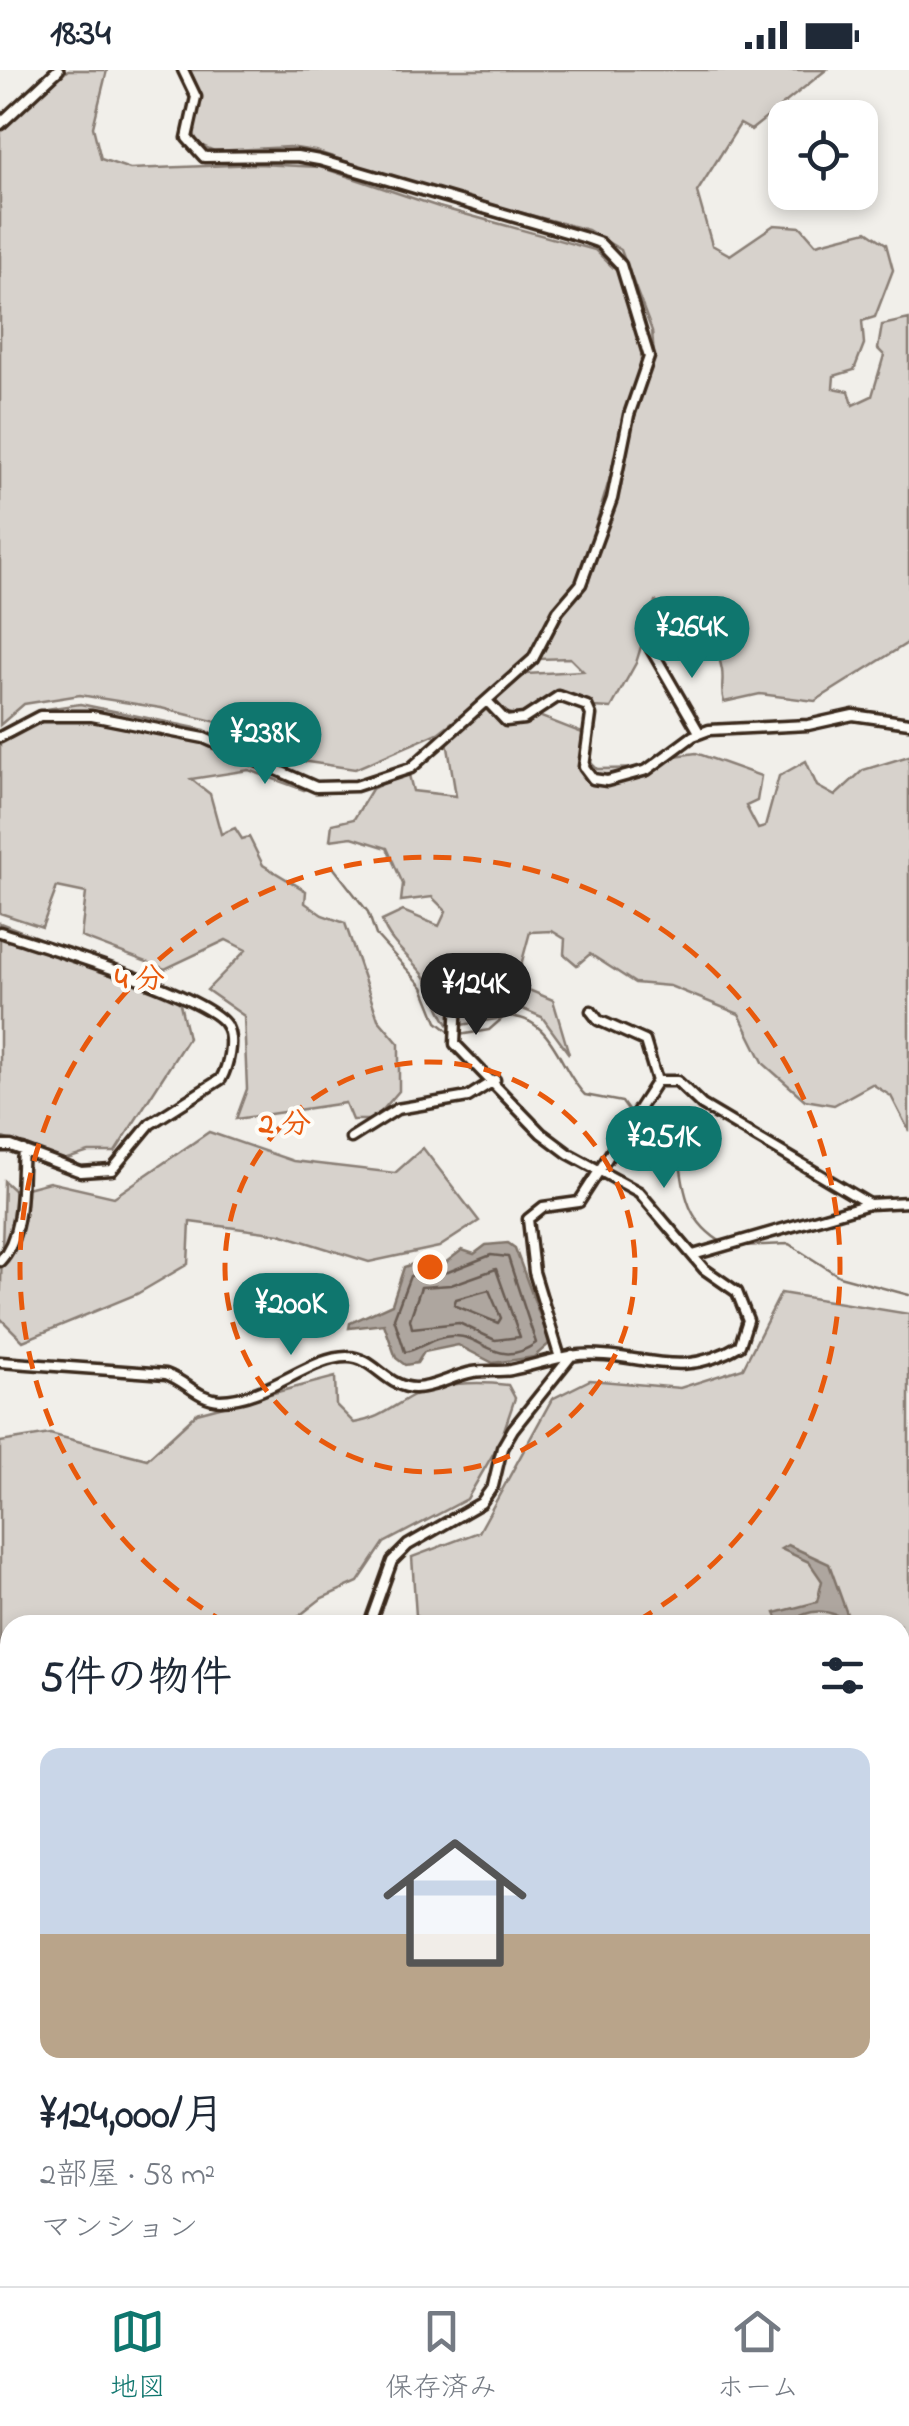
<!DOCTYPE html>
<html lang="ja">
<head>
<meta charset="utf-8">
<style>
  :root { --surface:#fff; --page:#f6f6f7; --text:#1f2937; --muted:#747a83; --line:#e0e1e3; --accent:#0f766e }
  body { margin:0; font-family:"Indie Flower","Klee One",sans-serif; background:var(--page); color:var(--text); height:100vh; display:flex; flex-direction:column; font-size:38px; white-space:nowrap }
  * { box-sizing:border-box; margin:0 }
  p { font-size:32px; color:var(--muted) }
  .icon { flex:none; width:55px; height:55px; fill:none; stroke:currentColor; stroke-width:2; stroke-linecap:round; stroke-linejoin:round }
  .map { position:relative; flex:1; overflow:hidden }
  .side { position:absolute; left:0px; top:1545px; width:910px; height:672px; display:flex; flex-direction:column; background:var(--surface); border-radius:30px 30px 0 0; box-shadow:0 5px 15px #0003 }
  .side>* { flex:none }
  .tools { position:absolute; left:768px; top:30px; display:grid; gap:20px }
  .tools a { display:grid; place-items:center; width:110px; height:110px; border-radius:20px; background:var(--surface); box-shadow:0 5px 15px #0003; font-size:50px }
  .price { position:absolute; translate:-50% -85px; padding:0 22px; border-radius:35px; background:var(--accent); color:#fff; font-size:32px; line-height:65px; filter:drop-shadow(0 2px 5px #0008) }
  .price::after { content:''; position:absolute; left:50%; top:60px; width:30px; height:22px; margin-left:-15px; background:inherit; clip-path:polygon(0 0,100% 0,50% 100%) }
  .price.on { background:#222; color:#fff }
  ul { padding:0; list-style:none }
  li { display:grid; align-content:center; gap:20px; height:530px; padding:0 40px }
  li span { display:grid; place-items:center; height:310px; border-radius:20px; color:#555 }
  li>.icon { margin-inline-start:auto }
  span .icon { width:180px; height:180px; fill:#fffc; stroke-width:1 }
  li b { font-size:42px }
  h2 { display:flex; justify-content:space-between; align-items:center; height:120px; padding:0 40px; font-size:42px }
  .status { display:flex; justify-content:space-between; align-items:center; height:70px; padding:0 50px; background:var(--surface); direction:ltr }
  .status svg { height:28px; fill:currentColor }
  .dock { display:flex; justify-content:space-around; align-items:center; height:140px; border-top:2px solid var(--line); background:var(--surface); font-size:28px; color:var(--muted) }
  .dock a { display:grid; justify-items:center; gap:5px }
  .dock .on { color:var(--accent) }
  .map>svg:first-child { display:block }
  .green { fill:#d7d2cc; stroke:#897e75; stroke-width:2.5 }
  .water { fill:#aea69f; stroke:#80746b; stroke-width:2.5 }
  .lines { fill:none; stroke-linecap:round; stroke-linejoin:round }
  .shore { stroke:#695c52; stroke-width:2.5 }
  .stream { stroke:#80746b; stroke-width:2.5 }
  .minor-casing { stroke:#3b2a1e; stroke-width:15 }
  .tertiary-casing { stroke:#3b2a1e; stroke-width:16 }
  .minor { stroke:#fdfcf7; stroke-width:8 }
  .tertiary { stroke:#fdfcf7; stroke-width:9 }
  .ring { fill:none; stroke:#e8590c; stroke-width:5; stroke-dasharray:18 12 }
  .centre { fill:#e8590c; stroke:#fdfcf7; stroke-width:5 }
  .ring-label { font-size:30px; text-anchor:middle; font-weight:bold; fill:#e8590c; stroke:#fdfcf7; stroke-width:8; stroke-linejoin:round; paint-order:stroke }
</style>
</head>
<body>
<div class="status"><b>18:34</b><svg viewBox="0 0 49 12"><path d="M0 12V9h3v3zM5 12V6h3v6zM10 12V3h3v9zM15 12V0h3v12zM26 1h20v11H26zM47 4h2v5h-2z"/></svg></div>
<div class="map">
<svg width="909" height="2216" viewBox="0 0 909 2216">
  <rect width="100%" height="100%" fill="#f1efea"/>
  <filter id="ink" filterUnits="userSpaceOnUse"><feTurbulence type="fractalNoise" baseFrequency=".01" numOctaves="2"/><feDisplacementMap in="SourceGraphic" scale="20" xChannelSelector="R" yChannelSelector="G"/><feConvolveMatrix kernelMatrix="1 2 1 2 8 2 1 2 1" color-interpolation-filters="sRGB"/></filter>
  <g filter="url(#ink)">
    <path class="green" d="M 68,0 L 107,0 L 93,57 L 101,89 L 130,99 L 258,94 L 320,97 L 439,137 L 595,180 L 621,205 L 642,270 L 640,307 L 578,514 L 557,536 L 535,579 L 512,606 L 438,663 L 355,699 L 301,691 L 237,657 L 161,638 L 80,625 L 24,634 L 0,655 L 0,56 Z
      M 190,0 L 826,0 L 751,60 L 740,54 L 697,122 L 712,175 L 730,185 L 774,155 L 801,157 L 816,174 L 867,161 L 886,174 L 893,200 L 875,247 L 862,251 L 864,274 L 854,300 L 834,306 L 833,318 L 849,321 L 853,335 L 872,326 L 884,285 L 878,279 L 882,255 L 909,249 L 909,572 L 815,631 L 760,624 L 724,632 C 720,620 724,612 722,600 C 719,581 701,547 688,535 L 672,537 L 655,531 L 636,593 L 611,638 L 593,637 L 566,622 L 552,625 L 518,648 L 496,636 L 496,628 L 526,604 L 583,601 L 570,588 L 539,589 L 559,549 L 589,512 L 596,481 L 620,421 L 632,346 L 654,286 L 652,261 L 621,180 L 588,160 L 416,115 L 315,81 L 289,77 L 214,81 L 198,74 L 191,56 C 201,34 201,22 190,0 Z
      M 80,634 L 205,660 C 218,669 229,668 242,674 C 267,686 288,701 314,712 L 304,720 L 249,700 L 191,709 L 210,724 L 221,764 L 235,758 L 242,769 L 249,767 L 263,795 L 306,821 L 305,833 L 322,845 L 345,853 L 378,949 L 399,974 L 399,1021 L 374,1050 L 352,1050 L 345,1033 L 236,1049 L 247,1019 L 244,946 L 207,920 L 246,880 L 226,870 L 165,899 L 81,867 L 86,823 L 57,817 L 42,857 L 0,843 L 0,668 L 47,639 Z
      M 486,638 C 504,659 516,656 539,646 L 585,664 L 584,686 L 597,699 L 657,698 L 675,686 L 696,683 L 761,706 L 757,731 L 746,736 L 758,759 L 765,757 L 779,706 L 806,691 L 817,716 L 835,726 L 863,700 L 909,686 L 909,1061 L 891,1026 L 872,1014 L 834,1035 L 805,1030 L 764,994 L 739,944 L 670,916 L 635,913 L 590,884 L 577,895 L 564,884 L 565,869 L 552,861 L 530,862 L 521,895 L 500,897 L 468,911 L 456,888 L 435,900 L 441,914 L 462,918 L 473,938 L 529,920 L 553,930 L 569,984 L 542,947 L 518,937 L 496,949 L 450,957 C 438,942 436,923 425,907 C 411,887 390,875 382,851 L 403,841 L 439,856 L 446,841 L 432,827 L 401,831 L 403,814 L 387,778 L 352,767 L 330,770 L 332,754 L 354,749 L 372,719 L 408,701 L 413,721 L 456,726 L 447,671 Z
      M 0,853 L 177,921 L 188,968 L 115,1082 L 89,1082 L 64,1090 L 0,1067 Z
      M 209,1062 L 293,1091 L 395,1103 L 423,1078 L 479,1151 L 439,1177 L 369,1192 L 280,1164 L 190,1152 L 188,1194 L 137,1224 L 23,1271 L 0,1248 L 4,1111 L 15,1121 L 49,1112 L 114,1127 Z
      M 781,1223 L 909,1244 L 909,1578 L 900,1583 L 900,1555 L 625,1555 C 594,1545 586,1554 556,1555 C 512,1557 457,1563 416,1546 L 412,1487 L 479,1462 L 552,1329 L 590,1310 L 680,1318 L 743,1298 Z
      M 335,1307 L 336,1335 L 354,1353 C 379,1349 390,1338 412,1326 C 440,1312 478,1311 508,1315 L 515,1328 L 500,1372 L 467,1429 L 384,1473 L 358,1512 L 322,1528 L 299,1546 L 297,1555 L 10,1555 L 10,1876 L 0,1874 L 0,1372 L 50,1364 L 147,1389 L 197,1343 Z
      M 909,1695 L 909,1980 L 900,1981 L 900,1706 Z
      M 0,1925 L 10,1927 L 10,2143 L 0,2134 Z
      M 909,2030 L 909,2216 L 467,2216 L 463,2208 L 900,2208 L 900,2031 Z
      M 185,2208 L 287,2208 L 295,2216 L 167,2215 Z"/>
    <path class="water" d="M 508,1173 L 515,1178 L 550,1273 L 534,1287 L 493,1293 L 458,1275 L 424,1282 L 417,1293 L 405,1295 L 396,1288 L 384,1254 L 349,1258 L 350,1253 L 392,1234 L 404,1197 L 422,1191 L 445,1193 L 462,1180 L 474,1184 L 486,1175 Z
      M 788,1475 L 829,1494 L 847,1544 L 861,1555 L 837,1555 L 836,1545 C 818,1538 804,1542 789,1553 L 778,1550 L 775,1543 L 817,1532 L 822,1511 L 809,1492 L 781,1479 Z"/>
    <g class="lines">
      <path class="shore" d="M 491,1185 L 508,1187 L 536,1273 C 498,1300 484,1266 455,1266 C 434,1265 418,1281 405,1282 L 394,1248 L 410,1206 L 448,1202 Z
        M 496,1199 L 520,1267 L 495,1270 L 459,1253 L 412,1258 L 410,1249 L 421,1217 L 451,1215 Z
        M 489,1220 L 501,1248 L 498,1253 L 454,1235 L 456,1229 Z"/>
      <path class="stream" d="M 333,797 L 368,842 L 376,865 L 423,917 L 437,952 L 451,963
        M 459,965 L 489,960 L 505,946 C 554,946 558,998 585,1025 L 622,1032 L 632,1046
        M 636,1053 L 679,1084 C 684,1124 687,1153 725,1174
        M 738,1176 L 789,1174 L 839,1206 L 909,1225"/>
      <g class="minor-casing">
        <path id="minor" d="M 651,579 L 699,662
          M 487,631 L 506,651 L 524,649 L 559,626 L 587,636 L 591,645 L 584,697 L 593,709 L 607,711 L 647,700 L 693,666 L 709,660 L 808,655 L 853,645 L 909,653
          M 0,667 L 40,646 L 92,646 L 204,668 L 316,717 L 356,716 L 411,698 L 533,589 L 558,541 L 581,514 L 612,429 L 629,345 L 649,287 L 621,195 L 600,173 L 583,167 L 319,90 L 297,86 L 204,87 L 187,68 L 196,27 L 183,0
          M 0,862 C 38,875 214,926 227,957 C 234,971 228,996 221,1009 L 150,1054 L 112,1100 L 81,1102 L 11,1076 L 0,1076
          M 591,941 L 598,950 L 645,971 L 657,1011
          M 351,1068 L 397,1039 L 468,1027 L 495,1010
          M 693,1185 L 869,1134 L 909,1132
          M 0,1191 C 25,1164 20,1114 23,1080
          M 560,1288 L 534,1202 L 528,1149 L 543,1137 L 579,1132 L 657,1011 L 677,1011 L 702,1035 L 869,1134
          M 0,1292 L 166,1304 C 186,1311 198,1329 220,1330 C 268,1330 310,1286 348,1287 C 374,1287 387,1318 415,1318 C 434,1318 454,1305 473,1302 C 486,1300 499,1302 511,1300 C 531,1296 550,1289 570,1286 C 635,1277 675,1315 740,1275 L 748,1250 L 737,1222 L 704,1199 L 639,1122 L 569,1084 L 541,1063 L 455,974 L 457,926
          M 369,1555 L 392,1491 L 408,1475 L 481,1433 L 493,1416 L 502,1378 L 513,1359 L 572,1285
          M 278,2208 L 287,2216
          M 126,2216 L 148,2208"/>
      </g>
      <g class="tertiary-casing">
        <path id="tertiary" d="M 0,54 L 58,0"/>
      </g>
      <use href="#minor" class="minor"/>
      <use href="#tertiary" class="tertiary"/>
    </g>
  </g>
  <g class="ring">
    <circle cx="430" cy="1197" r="205"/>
    <path d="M228 1554A410 410 0 1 1 632 1554"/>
  </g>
  <circle cx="430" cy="1197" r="15" class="centre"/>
  <g class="ring-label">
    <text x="140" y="918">4 分</text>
    <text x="285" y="1063">2 分</text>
  </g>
</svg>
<div class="tools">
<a><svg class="icon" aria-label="locate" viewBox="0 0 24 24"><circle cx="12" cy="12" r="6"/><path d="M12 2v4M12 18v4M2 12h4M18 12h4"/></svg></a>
</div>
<b class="price" style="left:692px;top:611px">¥264K</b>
<b class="price" style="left:265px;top:717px">¥238K</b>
<b class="price on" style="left:476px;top:968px">¥124K</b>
<b class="price" style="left:664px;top:1121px">¥251K</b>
<b class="price" style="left:291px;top:1288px">¥200K</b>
<section class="side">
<h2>5件の物件<svg class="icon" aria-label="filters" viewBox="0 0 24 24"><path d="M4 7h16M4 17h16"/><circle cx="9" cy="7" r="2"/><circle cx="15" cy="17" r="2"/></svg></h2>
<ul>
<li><span style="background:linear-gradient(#c9d6e8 60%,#b9a48a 0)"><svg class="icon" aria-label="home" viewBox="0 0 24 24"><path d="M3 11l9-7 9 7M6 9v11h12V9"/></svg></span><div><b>¥124,000/月</b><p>2部屋 · 58 m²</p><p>マンション</p></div></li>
</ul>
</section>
</div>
<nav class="dock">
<a class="on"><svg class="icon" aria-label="map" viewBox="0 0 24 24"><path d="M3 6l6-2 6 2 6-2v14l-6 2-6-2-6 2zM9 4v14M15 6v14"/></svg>地図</a>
<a><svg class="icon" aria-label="saved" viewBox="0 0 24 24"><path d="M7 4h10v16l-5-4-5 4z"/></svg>保存済み</a>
<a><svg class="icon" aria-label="home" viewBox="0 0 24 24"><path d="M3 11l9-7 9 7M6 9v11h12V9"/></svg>ホーム</a>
</nav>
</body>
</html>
